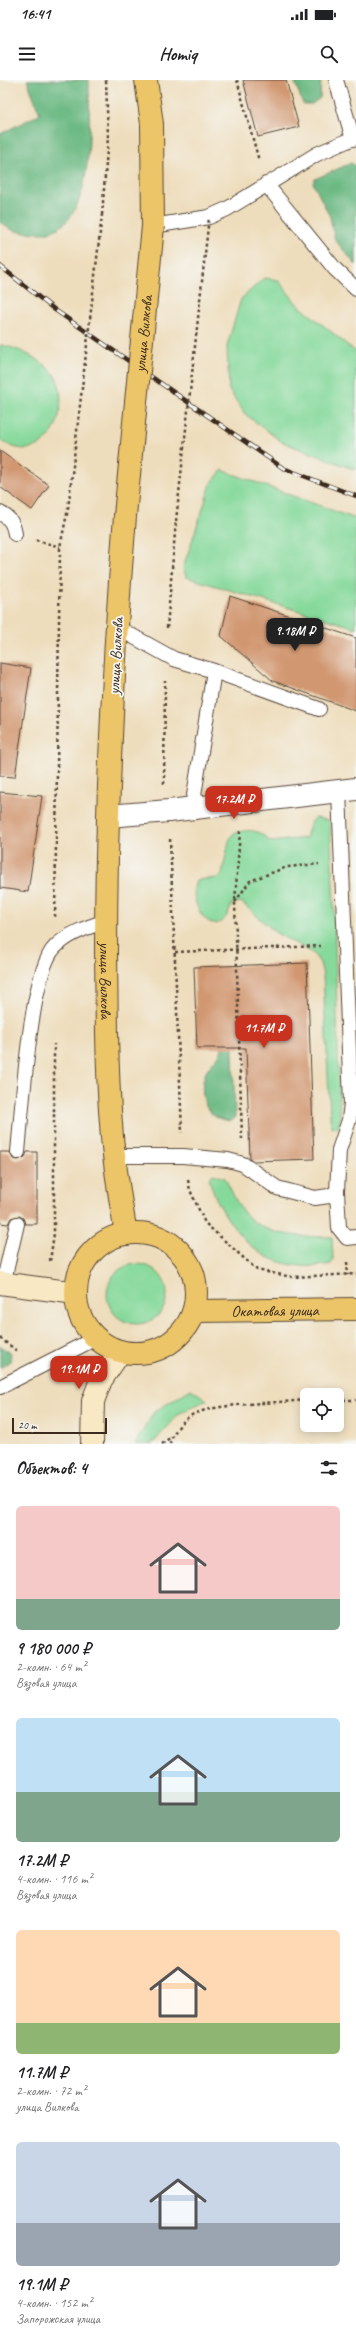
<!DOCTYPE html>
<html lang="ru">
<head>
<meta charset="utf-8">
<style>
  :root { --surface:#fff; --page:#f2f2f2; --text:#202124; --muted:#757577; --accent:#c8321e }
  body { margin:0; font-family:Caveat,sans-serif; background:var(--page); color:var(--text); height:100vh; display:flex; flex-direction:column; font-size:15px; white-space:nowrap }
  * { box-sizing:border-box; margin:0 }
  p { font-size:13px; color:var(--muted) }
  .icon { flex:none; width:22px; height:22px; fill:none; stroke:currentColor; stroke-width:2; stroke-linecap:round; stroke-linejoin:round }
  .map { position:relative; height:1364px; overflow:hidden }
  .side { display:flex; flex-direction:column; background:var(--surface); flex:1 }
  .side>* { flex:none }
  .tools { position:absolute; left:300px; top:1308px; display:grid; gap:8px }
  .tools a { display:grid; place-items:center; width:44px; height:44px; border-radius:6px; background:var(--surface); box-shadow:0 2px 10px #0003; font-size:20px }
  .scale { position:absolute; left:12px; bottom:10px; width:95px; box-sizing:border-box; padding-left:4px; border:2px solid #3b2a1e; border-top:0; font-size:11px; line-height:14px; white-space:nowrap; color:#3b2a1e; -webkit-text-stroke:3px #f6f6f2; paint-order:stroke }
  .price { position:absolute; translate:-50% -34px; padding:0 9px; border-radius:8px; background:var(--accent); color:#fff; font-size:13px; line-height:26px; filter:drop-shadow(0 1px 2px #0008) }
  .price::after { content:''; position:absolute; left:50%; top:24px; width:12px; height:9px; margin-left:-6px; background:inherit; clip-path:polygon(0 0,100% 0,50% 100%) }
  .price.active { background:#222; color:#fff }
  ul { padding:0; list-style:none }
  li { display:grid; align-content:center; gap:8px; height:212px; padding:0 16px }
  li span { display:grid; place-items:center; height:124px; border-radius:6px; color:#555 }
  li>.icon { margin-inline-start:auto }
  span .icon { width:72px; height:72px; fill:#fffc; stroke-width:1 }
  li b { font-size:17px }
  h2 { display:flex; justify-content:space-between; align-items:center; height:48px; padding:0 16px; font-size:17px }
  .status { display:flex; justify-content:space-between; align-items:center; height:28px; padding:0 20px; background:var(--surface); direction:ltr }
  .status svg { height:11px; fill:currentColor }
  header { display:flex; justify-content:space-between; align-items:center; height:52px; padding:0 16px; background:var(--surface); font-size:18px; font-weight:600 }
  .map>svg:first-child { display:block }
  .green { fill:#86d99b; stroke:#60825c }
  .forest { fill:#6cb983; stroke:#547250 }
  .building { fill:#d19771 }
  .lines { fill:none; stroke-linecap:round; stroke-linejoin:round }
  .lane-casing { stroke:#564536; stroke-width:16 }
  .street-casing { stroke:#564536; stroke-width:24 }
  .secondary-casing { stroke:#564536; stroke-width:24 }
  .primary-casing { stroke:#564536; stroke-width:24 }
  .path { stroke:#564536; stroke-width:2.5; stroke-dasharray:3 3; stroke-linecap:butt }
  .lane { stroke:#fff; stroke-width:14 }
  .street { stroke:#fff; stroke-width:22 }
  .secondary { stroke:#f8e8c3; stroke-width:22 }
  .primary { stroke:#edc569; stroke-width:22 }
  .rail-casing { stroke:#3b2a1e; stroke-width:4.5 }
  .rail { stroke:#f6f6f2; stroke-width:3; stroke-dasharray:9; stroke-linecap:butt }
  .primary-bridge-casing { stroke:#564536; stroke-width:24; stroke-linecap:butt }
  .path-bridge { stroke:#564536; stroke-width:2.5; stroke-dasharray:3 3; stroke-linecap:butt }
  .primary-bridge { stroke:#edc569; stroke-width:22 }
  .labels { text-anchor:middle; stroke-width:3.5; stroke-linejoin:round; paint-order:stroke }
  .street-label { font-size:16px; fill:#3b2a1e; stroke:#f6f6f2 }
</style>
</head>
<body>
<div class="status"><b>16:41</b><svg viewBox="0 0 49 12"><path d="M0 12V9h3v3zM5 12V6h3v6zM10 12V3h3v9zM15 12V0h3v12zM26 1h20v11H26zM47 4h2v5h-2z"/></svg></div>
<header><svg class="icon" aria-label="menu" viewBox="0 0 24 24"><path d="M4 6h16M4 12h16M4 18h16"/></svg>Homiq<svg class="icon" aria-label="search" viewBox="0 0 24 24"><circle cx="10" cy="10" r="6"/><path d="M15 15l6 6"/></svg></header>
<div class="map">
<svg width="356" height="1364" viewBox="0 0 356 1364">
  <rect width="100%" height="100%" fill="#f6f6f2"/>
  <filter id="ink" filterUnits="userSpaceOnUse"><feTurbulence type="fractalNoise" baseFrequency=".025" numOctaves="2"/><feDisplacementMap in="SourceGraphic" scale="8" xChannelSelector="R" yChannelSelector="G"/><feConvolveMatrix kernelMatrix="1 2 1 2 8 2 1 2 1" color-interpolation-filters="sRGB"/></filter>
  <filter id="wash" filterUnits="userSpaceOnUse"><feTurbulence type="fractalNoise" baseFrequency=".012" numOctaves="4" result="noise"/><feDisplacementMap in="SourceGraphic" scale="16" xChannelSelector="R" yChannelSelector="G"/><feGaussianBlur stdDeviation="0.9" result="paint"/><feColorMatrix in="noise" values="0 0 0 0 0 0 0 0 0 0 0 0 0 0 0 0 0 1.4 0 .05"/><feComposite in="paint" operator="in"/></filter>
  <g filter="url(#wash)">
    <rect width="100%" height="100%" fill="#eeddbc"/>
    <path class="green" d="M 264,198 L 278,200 L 297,224 L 356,272 L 356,390 L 282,362 L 245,334 L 229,310 L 227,266 L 241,219 Z
      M 0,265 C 18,267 55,285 59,305 C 68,344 41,388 0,360 Z
      M 222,390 L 356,439 L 356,548 L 186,497 L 183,488 L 211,404 Z
      M 316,738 L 330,741 L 334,827 L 340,1042 L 337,1048 L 331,1046 L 330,1035 L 323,895 L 320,883 L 313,873 L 276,853 L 241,822 L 232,824 C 217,870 186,824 196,800 L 219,798 L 222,794 L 229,761 L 233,754 C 250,748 257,749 271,762 L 306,758 L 311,741 Z
      M 213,1094 L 225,1098 C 231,1109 237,1126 246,1135 C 268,1158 303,1156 332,1157 L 333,1180 L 331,1184 C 310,1189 284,1186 265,1176 C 240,1162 215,1125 209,1098 Z
      M107 1214a30 30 0 1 1 60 0a30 30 0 1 1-60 0Z
      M 191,1309 L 207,1320 L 180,1333 L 152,1364 L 135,1364 L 154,1332 Z"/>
    <path class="forest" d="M 27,0 L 89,0 C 89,41 98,156 37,153 C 19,152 14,153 0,142 L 0,54 L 40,34 Z
      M 294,0 L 321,0 L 320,18 L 312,24 L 303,24 Z
      M 351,83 L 356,86 L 356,185 L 335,160 L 330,137 L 313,103 L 315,99 Z
      M 231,908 L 235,1038 C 231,1043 226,1040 221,1039 C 202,1034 199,1008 206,992 C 210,984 219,978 222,969 C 228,950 228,928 231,908 Z
      M 0,1266 L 11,1273 L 10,1282 L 0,1288 Z"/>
    <g id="blocks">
      <path class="building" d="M 243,0 L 286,0 L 299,47 L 258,57 Z
        M 0,371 L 49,405 L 32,430 L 0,407 Z
        M 230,516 L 356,558 L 356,631 L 273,601 L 221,556 Z
        M 0,583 L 31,588 L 15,697 L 0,696 Z
        M 0,712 L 42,716 L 28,812 L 0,808 Z
        M 307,883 L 314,1079 L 254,1081 L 250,1079 L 246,968 L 197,968 L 194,887 Z
        M 0,1072 L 10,1072 L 13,1079 L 18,1080 L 25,1077 L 27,1072 L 37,1072 L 37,1144 L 25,1144 L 23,1138 L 19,1136 L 11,1138 L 8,1144 L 0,1143 Z"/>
    </g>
  </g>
  <g filter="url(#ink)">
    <use href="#blocks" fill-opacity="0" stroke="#564536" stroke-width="1"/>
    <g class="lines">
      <g class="lane-casing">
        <path id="lane" d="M 336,0 L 353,59
          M 266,104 L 335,189 L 356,209
          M 153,146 L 209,137 L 227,129 L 317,74 L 356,57
          M 0,433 C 10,438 13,443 15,454
          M 116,547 L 174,579 L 214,591 L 319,629
          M 192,728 L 214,591
          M 18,1072 C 22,1032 30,891 55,867 C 69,853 88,847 106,841
          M 114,1076 L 183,1076 L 228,1080 L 243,1084 L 277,1108 L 315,1118 L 329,1116 L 337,1112 L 339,1070 L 349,1040 L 351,1023 L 339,711
          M 337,1112 L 339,1148 L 347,1158 L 356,1157
          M 3,1204 L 17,1144
          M 0,1307 L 96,1258"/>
      </g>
      <g class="street-casing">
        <path id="street" d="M 108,736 L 169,731 L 356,709"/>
      </g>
      <g class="secondary-casing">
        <path id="secondary" d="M 0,1203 L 76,1213
          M 92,1364 L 93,1321 L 101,1300 L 120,1272"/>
      </g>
      <g class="primary-casing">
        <g id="primary">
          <path d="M 146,0 L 152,44 L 153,146"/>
          <path id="s1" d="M 125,436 C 113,582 106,727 106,873 C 107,930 106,986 111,1043 C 113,1080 120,1117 126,1154"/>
          <circle cx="136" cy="1213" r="60"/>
          <path id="s2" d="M 194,1231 L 356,1229"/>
        </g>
      </g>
      <path class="path" d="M 237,0 L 259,81
        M 102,135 L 108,57 L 106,0
        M 36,460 L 60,467
        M 167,548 L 176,441
        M 164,704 L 165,601
        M 240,751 L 235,822 L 242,1059
        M 170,759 L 182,1053
        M 235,822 L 250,801 L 287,787 L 319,784
        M 55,837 L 60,467 L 68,429
        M 175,872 L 321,866
        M 188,1100 L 190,1110 L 205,1143 L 257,1190 L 292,1197 L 356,1194
        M 50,1181 L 54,1154 L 54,964
        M 347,1182 L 348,1195
        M 0,1258 L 17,1271
        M 337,1320 L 356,1320
        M 162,1364 L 171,1357
        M 170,1364 C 171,1354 184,1338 194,1334 C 217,1323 279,1323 307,1320"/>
      <use href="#lane" class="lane"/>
      <use href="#street" class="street"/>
      <use href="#secondary" class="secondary"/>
      <use href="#primary" class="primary"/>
      <g class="rail-casing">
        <path id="rail" d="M 0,186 L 55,230 L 283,388 L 356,416"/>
      </g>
      <use href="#rail" class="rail"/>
      <g class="primary-bridge-casing">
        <g id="primary-bridge">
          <path id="s3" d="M 125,436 L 153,146"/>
        </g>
      </g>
      <path class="path-bridge" d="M 68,429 L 102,135
        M 176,441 L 209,137"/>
      <use href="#primary-bridge" class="primary-bridge"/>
    </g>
  </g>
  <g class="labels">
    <g class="street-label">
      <text dy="6" stroke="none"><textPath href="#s3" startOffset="183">улица Вилкова</textPath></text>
      <text transform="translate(115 576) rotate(-87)" y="6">улица Вилкова</text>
      <text dy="6" stroke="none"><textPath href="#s1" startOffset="465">улица Вилкова</textPath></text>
      <text dy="6" stroke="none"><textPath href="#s2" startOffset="81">Окатовая улица</textPath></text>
    </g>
  </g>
</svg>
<div class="tools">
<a><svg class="icon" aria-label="locate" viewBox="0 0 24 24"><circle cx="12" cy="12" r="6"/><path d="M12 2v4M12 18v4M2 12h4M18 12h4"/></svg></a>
</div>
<div class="scale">20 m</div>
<b class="price active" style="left:295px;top:572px">9.18M ₽</b>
<b class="price" style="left:234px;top:740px">17.2M ₽</b>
<b class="price" style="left:264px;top:969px">11.7M ₽</b>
<b class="price" style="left:79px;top:1310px">19.1M ₽</b>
</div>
<section class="side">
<h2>Объектов: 4<svg class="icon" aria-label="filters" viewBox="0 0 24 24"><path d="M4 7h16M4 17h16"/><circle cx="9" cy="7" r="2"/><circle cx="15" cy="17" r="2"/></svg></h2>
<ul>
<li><span style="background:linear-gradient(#f6c9c9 75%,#7fa58c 0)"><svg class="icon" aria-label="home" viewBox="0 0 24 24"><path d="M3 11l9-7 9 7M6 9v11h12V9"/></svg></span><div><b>9 180 000 ₽</b><p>2-комн. · 64 m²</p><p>Вязовая улица</p></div></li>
<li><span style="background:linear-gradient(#bfe0f5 60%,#7fa58c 0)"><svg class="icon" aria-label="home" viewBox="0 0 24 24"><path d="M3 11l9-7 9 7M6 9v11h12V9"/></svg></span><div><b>17.2M ₽</b><p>4-комн. · 116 m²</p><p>Вязовая улица</p></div></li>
<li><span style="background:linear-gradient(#ffd9b3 75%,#8fb573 0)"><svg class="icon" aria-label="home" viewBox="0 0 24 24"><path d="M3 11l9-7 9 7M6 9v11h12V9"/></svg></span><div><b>11.7M ₽</b><p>2-комн. · 72 m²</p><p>улица Вилкова</p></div></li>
<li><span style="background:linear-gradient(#c9d6e8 65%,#9aa5b1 0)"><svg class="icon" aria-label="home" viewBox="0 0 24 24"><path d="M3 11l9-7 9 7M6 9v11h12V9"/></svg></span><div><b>19.1M ₽</b><p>4-комн. · 152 m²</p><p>Запорожская улица</p></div></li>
</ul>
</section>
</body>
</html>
